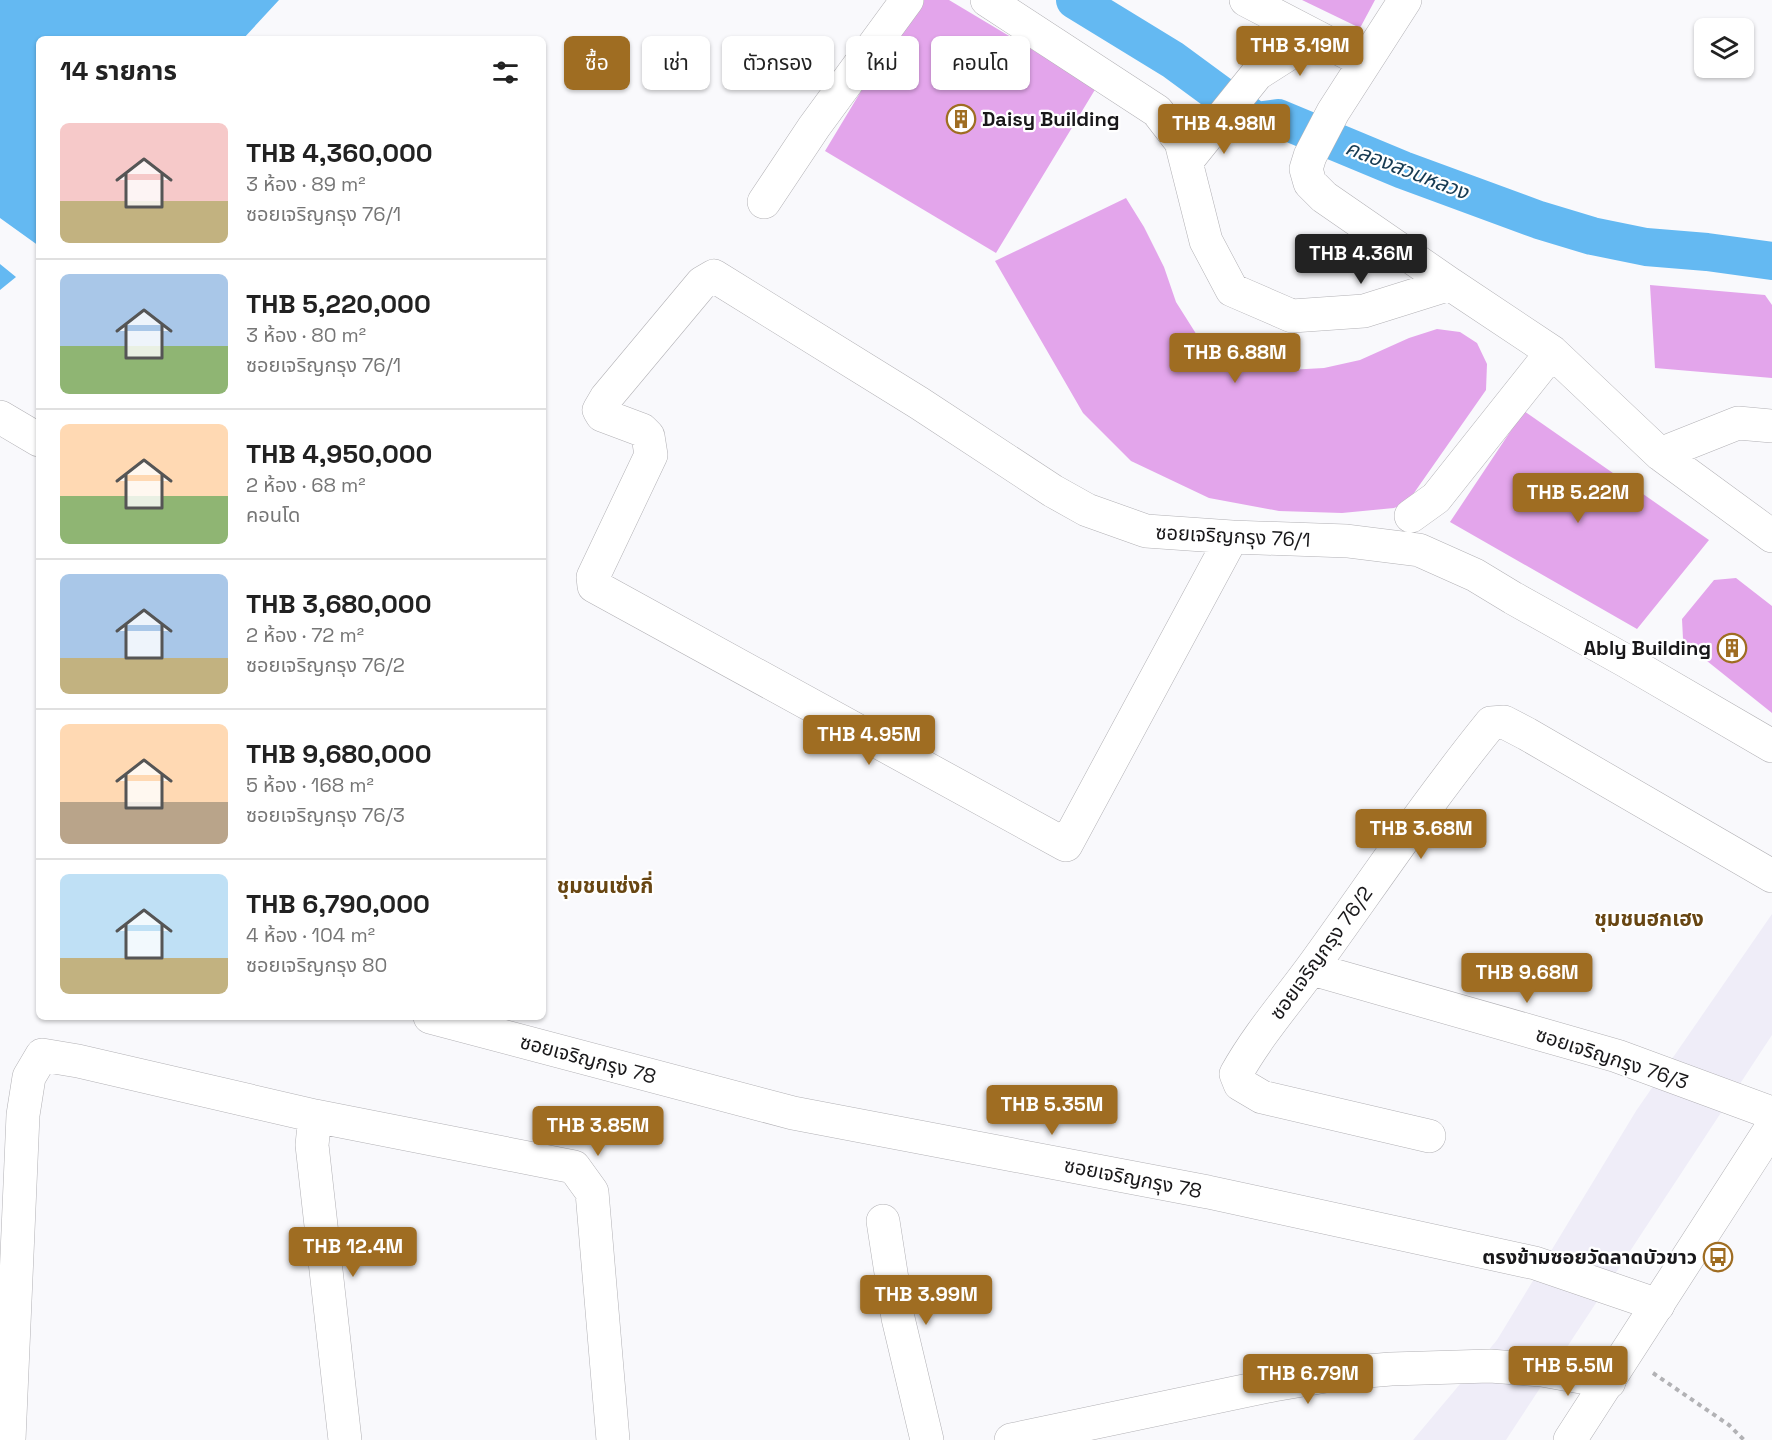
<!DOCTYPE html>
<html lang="th">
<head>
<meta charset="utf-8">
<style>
  :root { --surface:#fff; --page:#f6f6f6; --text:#222; --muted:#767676; --line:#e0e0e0; --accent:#9f6d22 }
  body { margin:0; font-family:"Space Grotesk","Noto Sans Thai",sans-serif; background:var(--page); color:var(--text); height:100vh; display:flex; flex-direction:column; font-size:22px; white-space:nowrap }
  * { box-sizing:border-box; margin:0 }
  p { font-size:20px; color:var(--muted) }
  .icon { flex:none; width:33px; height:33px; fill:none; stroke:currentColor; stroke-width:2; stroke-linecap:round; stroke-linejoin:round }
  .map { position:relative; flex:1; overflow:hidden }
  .details { position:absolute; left:36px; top:36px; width:510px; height:984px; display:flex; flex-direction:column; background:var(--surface); border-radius:9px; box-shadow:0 2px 4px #0004 }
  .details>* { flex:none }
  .top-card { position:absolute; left:564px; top:36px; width:570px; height:54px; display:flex; gap:12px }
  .tools { position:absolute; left:1694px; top:18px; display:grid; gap:12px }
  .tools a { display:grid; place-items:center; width:60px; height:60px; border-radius:9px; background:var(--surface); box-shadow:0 2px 4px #0004; font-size:30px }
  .price { position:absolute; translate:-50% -51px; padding:0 14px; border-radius:6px; background:var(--accent); color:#fff; font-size:20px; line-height:39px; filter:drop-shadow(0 2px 3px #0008) }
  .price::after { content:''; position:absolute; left:50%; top:36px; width:18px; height:14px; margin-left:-9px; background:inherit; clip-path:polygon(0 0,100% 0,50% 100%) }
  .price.selected { background:#222; color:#fff }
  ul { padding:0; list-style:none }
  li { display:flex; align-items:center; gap:18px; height:150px; padding:0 24px }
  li+li { border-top:2px solid var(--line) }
  li span { display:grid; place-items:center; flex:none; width:168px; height:120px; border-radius:9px; color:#555 }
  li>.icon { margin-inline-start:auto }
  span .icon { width:72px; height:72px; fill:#fffc; stroke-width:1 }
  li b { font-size:26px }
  h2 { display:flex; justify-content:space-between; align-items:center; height:72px; padding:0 24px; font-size:26px }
  .pill { padding:0 21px; border-radius:9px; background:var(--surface); box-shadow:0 2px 4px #0004; font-size:21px; line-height:54px }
  .pill.selected { background:var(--accent); color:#fff }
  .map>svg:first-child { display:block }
  .built { fill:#efedf8 }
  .water { fill:#64b9f2 }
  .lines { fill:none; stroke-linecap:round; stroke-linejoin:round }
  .canal { stroke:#64b9f2; stroke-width:38 }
  .building { fill:#e3a5eb }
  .minor-casing { stroke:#b2b1b5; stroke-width:34 }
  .major-casing { stroke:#b2b1b5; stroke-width:34 }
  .path { stroke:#b2b2b5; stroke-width:4; stroke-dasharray:4.5 4.5; stroke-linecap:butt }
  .minor { stroke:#fff; stroke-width:33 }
  .major { stroke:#fff; stroke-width:33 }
  .labels { text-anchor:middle; stroke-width:4.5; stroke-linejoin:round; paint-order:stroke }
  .poi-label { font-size:20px; font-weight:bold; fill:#19181a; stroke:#fff; text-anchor:end }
  .street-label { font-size:20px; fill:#19181a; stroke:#fff }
  .water-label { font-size:21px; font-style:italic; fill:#173b53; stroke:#fff }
  .neighbourhood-label { font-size:21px; font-weight:bold; fill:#684612; stroke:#fff }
</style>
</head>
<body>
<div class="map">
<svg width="1772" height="1440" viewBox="0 0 1772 1440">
  <rect width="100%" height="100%" fill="#f9f9fc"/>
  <path class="built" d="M 1772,914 L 1772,1035 L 1506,1440 L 1413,1440 L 1497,1340 L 1636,1111 Z"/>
  <path class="water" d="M 0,0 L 279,0 L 243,39 L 39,39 L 39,246 L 0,218 Z
    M 0,264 L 16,277 L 0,290 Z"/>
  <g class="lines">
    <path class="canal" d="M 1075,0 L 1173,60 L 1256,121 L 1278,118 L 1403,170 L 1539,220 L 1592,236 L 1646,247 L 1707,252 L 1772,261"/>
  </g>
  <path class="building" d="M 916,0 L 949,0 L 1096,88 L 996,253 L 825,151 Z
    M 1302,0 L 1375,0 L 1360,28 Z
    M 1126,198 L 1144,227 L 1164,267 L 1176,302 L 1200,340 L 1258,364 L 1288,370 L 1324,368 L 1360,360 L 1409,338 L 1437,329 L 1460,332 L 1477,343 L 1487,364 L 1486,390 L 1407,503 L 1394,508 L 1342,513 L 1279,511 L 1209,498 L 1131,461 L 1083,413 L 995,261 Z
    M 1650,285 L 1765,295 L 1772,305 L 1772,378 L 1655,368 Z
    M 1524,411 L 1709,540 L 1637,629 L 1450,522 Z
    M 1736,578 L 1772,606 L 1772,713 L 1702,657 L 1683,639 L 1682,619 L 1714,580 Z"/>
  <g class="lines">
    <g class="minor-casing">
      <path id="minor" d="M 987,0 L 1157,111 L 1181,142 L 1206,241 L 1232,290 L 1292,316 L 1364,311 L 1450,284 L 1552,352 L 1660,454 L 1772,536
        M 1246,0 L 1365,62
        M 1405,0 L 1333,112 L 1310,156 L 1306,169 L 1310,183 L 1324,197 L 1450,284
        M 1186,162 L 1257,74 L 1315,37
        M 764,202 L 814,127 L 907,0
        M 0,417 L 39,440
        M 1660,454 L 1738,423 L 1772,426
        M 1411,516 L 1436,498 L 1552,352
        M 1232,537 L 1066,845 L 594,586 L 593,577 L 651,455 L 648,436 L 642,430 L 602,415 L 599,410 L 606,398 L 702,283 L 714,276 L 919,403 L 1053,491 L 1087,510 L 1146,531 L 1232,537 L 1347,541 L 1419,550 L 1475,575 L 1513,598 L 1626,661 L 1772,746
        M 1312,969 L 1617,1056 L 1772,1113
        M 430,1017 L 793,1113 L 1208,1192 L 1535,1263 L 1658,1305
        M 315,1116 L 312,1145 L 345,1440
        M 1429,1136 L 1262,1097 L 1240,1084 L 1236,1074 C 1260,1031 1293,995 1321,955 C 1377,877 1431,797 1491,723 L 1504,722 L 1527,734 L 1772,876
        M 883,1221 L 898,1318 L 927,1440
        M 9,1440 L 23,1115 L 29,1077 L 42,1055 L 78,1061 L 315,1116 L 574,1167 L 592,1192 L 613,1440
        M 1011,1440 L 1273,1385 L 1343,1373 L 1391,1369 L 1490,1366 L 1542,1370 L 1609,1382"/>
    </g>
    <g class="major-casing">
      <path id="major" d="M 1570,1440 L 1772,1127"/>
    </g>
    <path class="path" d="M 1653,1373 L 1729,1425 L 1744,1440"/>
    <use href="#minor" class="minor"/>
    <use href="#major" class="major"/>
  </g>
  <defs>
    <g id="building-ring" transform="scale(1.5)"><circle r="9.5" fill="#fff" stroke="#9f6d22" stroke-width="1.5"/><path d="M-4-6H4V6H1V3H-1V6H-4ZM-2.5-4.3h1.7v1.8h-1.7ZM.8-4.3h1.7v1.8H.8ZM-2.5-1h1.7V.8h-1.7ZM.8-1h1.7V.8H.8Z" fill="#9f6d22"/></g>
    <g id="bus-ring" transform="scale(1.5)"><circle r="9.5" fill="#fff" stroke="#9f6d22" stroke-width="1.5"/><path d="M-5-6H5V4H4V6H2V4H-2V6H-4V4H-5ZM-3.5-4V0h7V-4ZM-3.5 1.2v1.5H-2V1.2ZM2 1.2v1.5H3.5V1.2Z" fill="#9f6d22"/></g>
  </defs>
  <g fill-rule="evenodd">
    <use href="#building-ring" x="961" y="119"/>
    <use href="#building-ring" x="1732" y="648"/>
    <use href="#bus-ring" x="1718" y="1257"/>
  </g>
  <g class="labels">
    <g class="poi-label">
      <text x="982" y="126" text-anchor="start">Daisy Building</text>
      <text x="1711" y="655">Ably Building</text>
      <text x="1697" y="1264">ตรงข้ามซอยวัดลาดบัวขาว</text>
    </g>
    <g class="street-label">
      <text transform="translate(1233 536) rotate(3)" y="7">ซอยเจริญกรุง 76/1</text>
      <text transform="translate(1321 953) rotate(-54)" y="7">ซอยเจริญกรุง 76/2</text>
      <text transform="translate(1612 1058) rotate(18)" y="7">ซอยเจริญกรุง 76/3</text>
      <text transform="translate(588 1059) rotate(15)" y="7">ซอยเจริญกรุง 78</text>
      <text transform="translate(1133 1178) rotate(11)" y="7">ซอยเจริญกรุง 78</text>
    </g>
    <g class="water-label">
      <text transform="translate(1407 170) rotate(21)" y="7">คลองสวนหลวง</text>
    </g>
    <g class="neighbourhood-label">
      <text x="605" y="893">ชุมชนเซ่งกี่</text>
      <text x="1649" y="926">ชุมชนฮกเฮง</text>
    </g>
  </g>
</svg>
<div class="tools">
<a><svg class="icon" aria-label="layers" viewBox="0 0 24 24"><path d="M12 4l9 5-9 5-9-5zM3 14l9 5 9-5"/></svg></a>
</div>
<b class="price" style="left:1300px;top:77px">THB 3.19M</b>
<b class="price" style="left:1224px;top:155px">THB 4.98M</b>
<b class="price selected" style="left:1361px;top:285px">THB 4.36M</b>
<b class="price" style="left:1235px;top:384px">THB 6.88M</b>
<b class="price" style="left:1578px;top:524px">THB 5.22M</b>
<b class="price" style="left:869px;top:766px">THB 4.95M</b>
<b class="price" style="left:1421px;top:860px">THB 3.68M</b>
<b class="price" style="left:1527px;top:1004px">THB 9.68M</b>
<b class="price" style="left:1052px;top:1136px">THB 5.35M</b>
<b class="price" style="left:598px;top:1157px">THB 3.85M</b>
<b class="price" style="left:353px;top:1278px">THB 12.4M</b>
<b class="price" style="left:926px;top:1326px">THB 3.99M</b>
<b class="price" style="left:1568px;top:1397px">THB 5.5M</b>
<b class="price" style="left:1308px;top:1405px">THB 6.79M</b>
<div class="top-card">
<a class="pill selected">ซื้อ</a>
<a class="pill">เช่า</a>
<a class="pill">ตัวกรอง</a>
<a class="pill">ใหม่</a>
<a class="pill">คอนโด</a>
</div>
<section class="details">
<h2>14 รายการ<svg class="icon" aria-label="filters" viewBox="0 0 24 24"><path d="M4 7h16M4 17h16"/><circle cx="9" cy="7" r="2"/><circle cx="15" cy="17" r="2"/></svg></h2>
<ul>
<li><span style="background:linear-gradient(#f6c9c9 65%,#c2b280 0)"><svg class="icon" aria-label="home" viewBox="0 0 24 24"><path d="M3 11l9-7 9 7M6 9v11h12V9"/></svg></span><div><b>THB 4,360,000</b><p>3 ห้อง · 89 m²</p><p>ซอยเจริญกรุง 76/1</p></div></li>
<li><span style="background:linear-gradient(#a9c7e8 60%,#8fb573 0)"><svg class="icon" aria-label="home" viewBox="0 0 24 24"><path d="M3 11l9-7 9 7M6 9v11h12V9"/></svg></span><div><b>THB 5,220,000</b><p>3 ห้อง · 80 m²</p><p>ซอยเจริญกรุง 76/1</p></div></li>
<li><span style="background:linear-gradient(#ffd9b3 60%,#8fb573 0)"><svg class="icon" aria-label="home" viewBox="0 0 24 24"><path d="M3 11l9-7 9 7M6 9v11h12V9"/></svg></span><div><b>THB 4,950,000</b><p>2 ห้อง · 68 m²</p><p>คอนโด</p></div></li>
<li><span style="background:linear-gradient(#a9c7e8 70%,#c2b280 0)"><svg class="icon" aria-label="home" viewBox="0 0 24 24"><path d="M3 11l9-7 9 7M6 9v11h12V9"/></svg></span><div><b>THB 3,680,000</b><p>2 ห้อง · 72 m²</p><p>ซอยเจริญกรุง 76/2</p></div></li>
<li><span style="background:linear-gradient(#ffd9b3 65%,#b9a48a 0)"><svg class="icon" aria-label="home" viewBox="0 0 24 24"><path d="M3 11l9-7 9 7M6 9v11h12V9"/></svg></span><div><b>THB 9,680,000</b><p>5 ห้อง · 168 m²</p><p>ซอยเจริญกรุง 76/3</p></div></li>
<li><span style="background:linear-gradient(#bfe0f5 70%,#c2b280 0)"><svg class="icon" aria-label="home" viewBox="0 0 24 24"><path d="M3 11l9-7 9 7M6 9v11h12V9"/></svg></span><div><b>THB 6,790,000</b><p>4 ห้อง · 104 m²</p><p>ซอยเจริญกรุง 80</p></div></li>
</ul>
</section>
</div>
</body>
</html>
